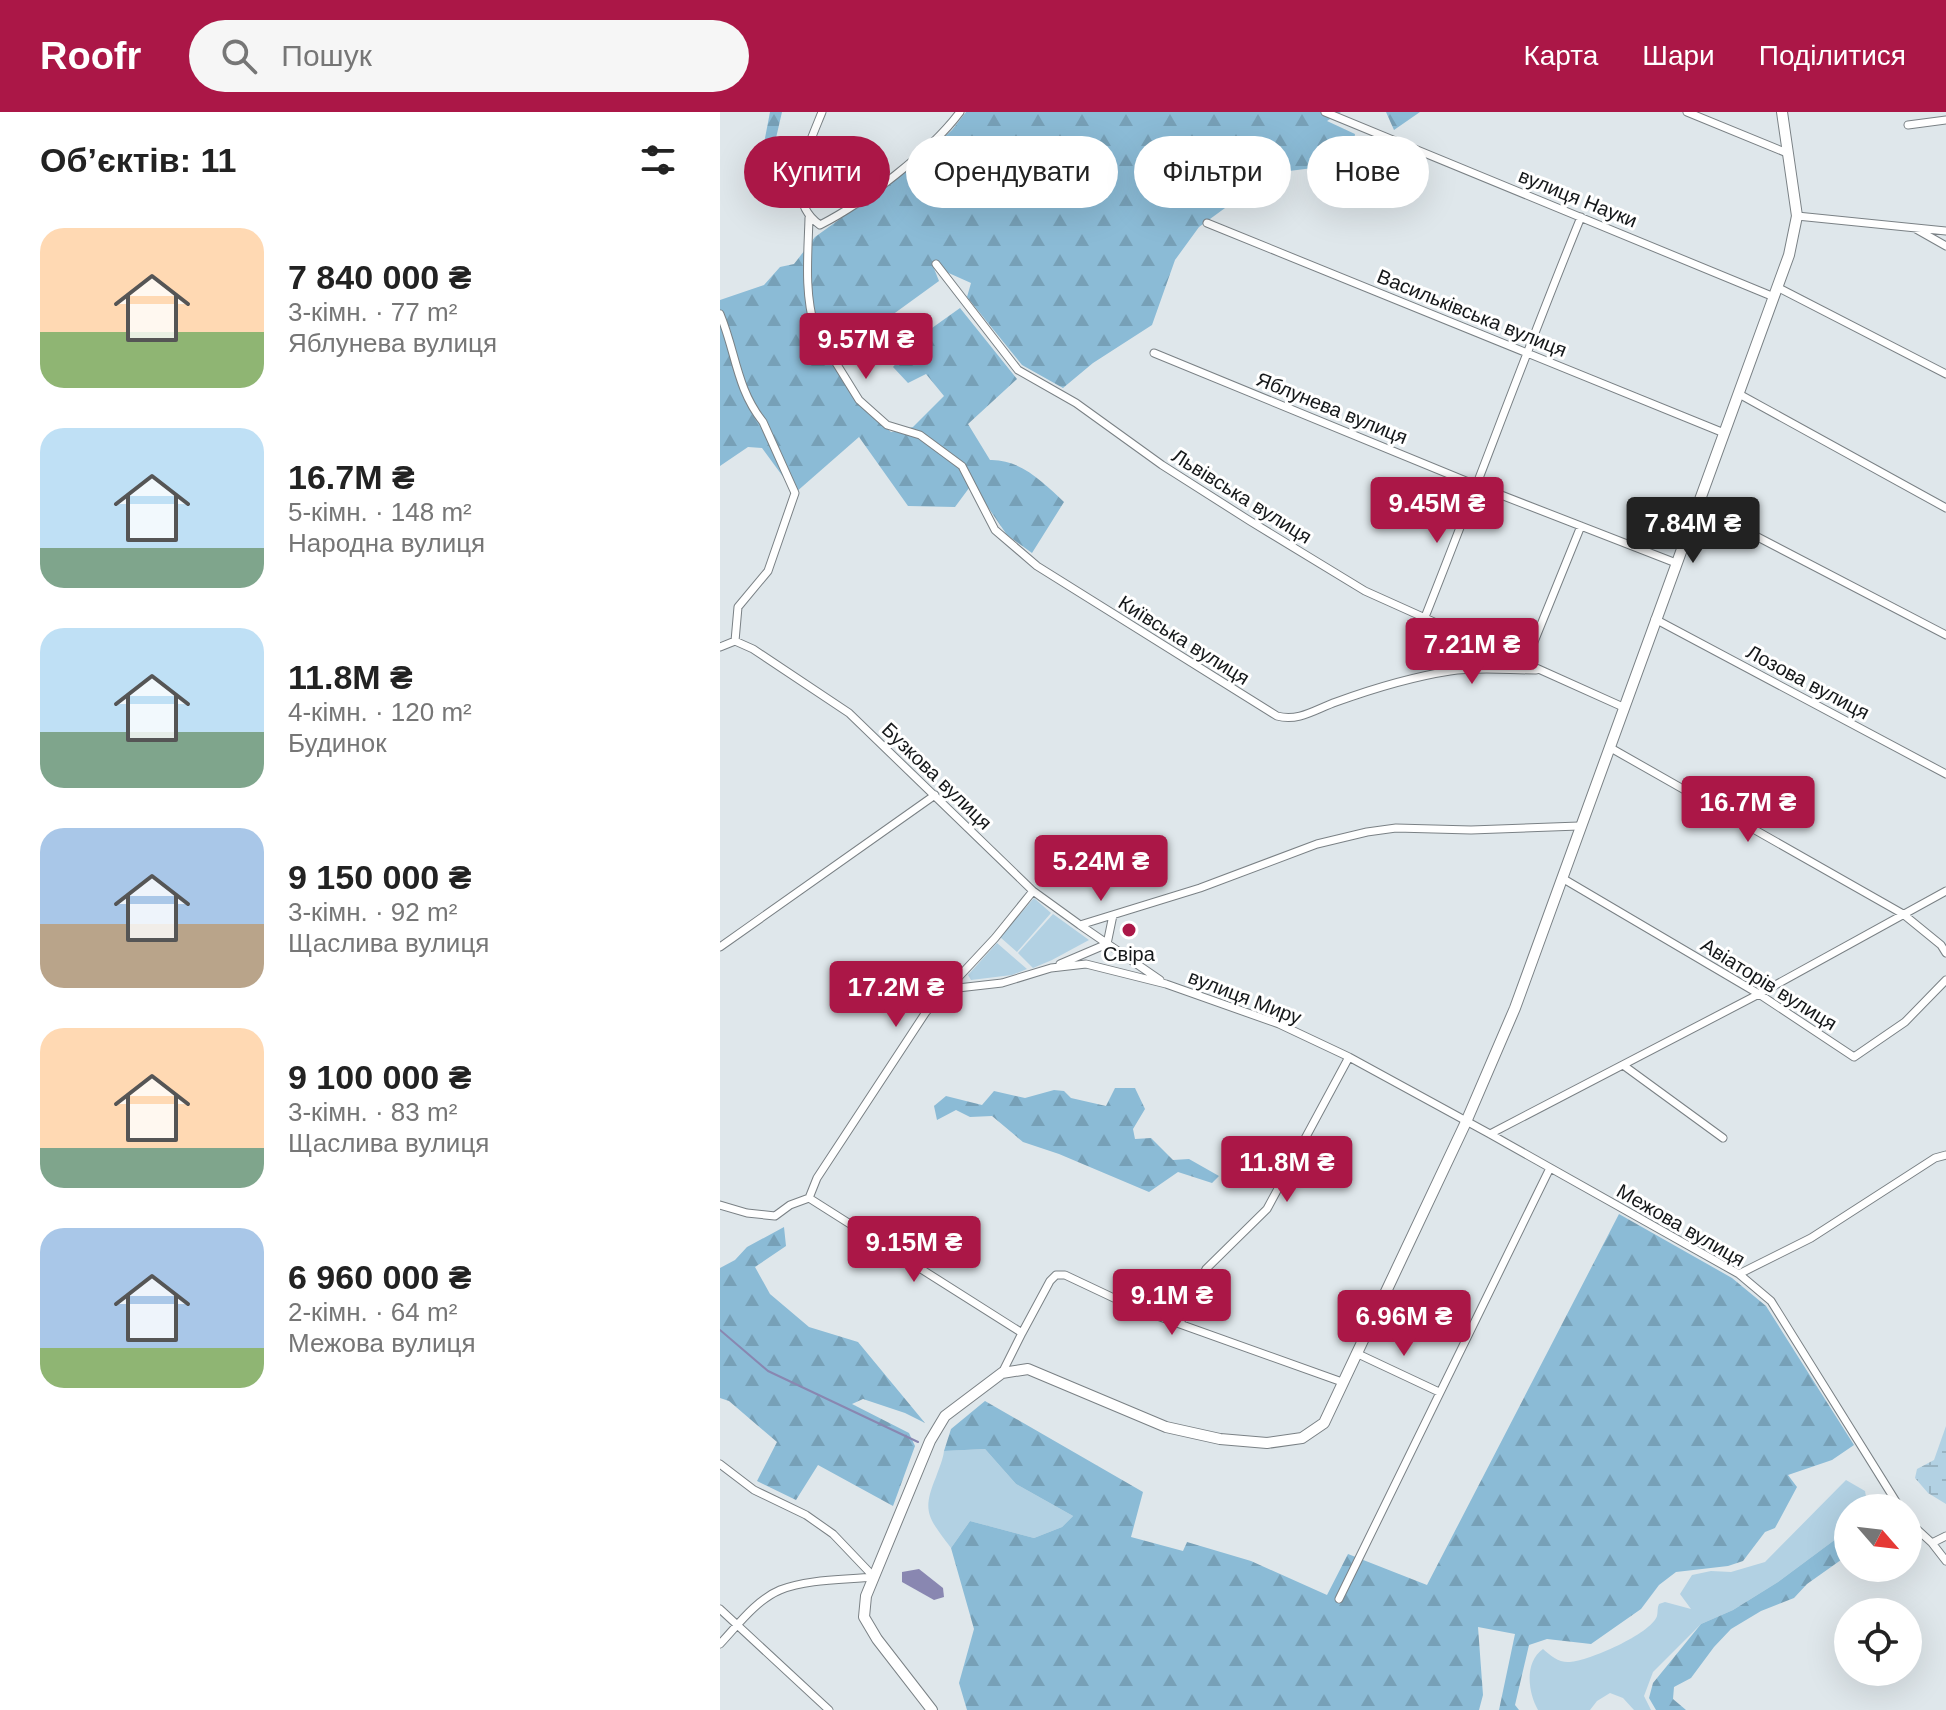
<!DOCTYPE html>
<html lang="uk">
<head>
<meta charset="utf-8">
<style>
  :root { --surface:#fff; --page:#f6f6f6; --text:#222; --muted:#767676; --accent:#ab1747 }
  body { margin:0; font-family:Helvetica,sans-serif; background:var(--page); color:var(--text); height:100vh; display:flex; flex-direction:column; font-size:30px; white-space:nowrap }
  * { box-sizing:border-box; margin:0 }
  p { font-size:26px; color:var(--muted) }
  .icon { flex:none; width:44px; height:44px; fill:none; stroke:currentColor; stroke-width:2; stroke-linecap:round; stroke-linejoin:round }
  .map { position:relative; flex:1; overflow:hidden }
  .details { display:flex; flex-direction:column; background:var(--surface); width:720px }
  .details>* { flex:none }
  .hud { position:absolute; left:24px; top:24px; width:760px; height:72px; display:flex; gap:16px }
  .needle { width:52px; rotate:118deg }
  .buttons { position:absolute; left:1114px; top:1382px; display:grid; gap:16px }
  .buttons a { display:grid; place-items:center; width:88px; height:88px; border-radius:50%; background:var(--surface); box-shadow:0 8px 32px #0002; font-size:40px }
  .price { position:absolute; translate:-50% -68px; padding:0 18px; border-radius:8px; background:var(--accent); color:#fff; font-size:26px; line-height:52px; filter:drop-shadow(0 2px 4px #0008) }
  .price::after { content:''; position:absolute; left:50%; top:48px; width:24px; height:18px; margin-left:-12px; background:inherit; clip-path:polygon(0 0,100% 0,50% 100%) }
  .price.selected { background:#222; color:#fff }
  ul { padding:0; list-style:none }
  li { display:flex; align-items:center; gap:24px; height:200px; padding:0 40px }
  li span { display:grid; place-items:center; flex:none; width:224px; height:160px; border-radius:24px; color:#555 }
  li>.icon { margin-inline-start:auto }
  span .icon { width:96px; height:96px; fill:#fffc; stroke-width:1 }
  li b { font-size:34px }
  h2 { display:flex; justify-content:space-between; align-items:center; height:96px; padding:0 40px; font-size:34px }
  .chip { padding:0 28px; border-radius:36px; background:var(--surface); box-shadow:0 8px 32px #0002; font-size:28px; line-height:72px }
  .chip.selected { background:var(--accent); color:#fff }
  header { display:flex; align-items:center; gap:48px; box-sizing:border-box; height:112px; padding:0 40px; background:var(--accent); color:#fff }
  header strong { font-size:38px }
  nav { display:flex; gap:44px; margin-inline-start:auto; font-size:28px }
  .search { width:560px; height:72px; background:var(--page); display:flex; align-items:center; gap:20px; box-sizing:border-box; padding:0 28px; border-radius:44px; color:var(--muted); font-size:30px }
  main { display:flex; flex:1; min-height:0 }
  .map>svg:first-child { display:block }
  .green { fill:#b2d1e3 }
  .forest { fill:url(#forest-firs) }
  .wetland { fill:url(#wetland-marsh) }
  .water { fill:#8987b1 }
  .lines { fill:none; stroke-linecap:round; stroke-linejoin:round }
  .stream { stroke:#8987b1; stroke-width:2 }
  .street-casing { stroke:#7a8185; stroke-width:9 }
  .secondary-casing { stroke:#7a8185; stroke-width:12 }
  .street { stroke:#fff; stroke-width:7 }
  .secondary { stroke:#fff; stroke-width:10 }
  .poi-dot { fill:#ab1747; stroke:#fff; stroke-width:3 }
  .labels { text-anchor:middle; stroke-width:6; stroke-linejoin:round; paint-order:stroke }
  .street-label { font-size:20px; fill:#15181a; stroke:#fff }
  .poi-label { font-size:20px; fill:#15181a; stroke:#fff }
</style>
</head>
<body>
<header>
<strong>Roofr</strong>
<div class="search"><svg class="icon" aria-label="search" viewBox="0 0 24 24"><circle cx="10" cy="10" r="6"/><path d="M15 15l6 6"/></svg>Пошук</div>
<nav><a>Карта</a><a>Шари</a><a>Поділитися</a></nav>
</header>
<main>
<section class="details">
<h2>Об’єктів: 11<svg class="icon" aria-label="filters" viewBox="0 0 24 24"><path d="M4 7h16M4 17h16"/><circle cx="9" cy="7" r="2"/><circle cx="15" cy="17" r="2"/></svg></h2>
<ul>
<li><span style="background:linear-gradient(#ffd9b3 65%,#8fb573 0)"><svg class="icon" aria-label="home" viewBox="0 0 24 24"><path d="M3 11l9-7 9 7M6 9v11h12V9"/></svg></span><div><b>7 840 000 ₴</b><p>3-кімн. · 77 m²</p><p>Яблунева вулиця</p></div></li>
<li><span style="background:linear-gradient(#bfe0f5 75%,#7fa58c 0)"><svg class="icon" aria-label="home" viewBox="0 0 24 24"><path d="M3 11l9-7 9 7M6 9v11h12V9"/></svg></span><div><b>16.7M ₴</b><p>5-кімн. · 148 m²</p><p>Народна вулиця</p></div></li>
<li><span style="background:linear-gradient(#bfe0f5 65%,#7fa58c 0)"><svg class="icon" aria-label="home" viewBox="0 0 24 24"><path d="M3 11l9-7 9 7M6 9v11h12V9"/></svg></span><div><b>11.8M ₴</b><p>4-кімн. · 120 m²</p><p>Будинок</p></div></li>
<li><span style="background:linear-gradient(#a9c7e8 60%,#b9a48a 0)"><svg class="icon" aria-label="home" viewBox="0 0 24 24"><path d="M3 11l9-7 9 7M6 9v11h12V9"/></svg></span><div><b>9 150 000 ₴</b><p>3-кімн. · 92 m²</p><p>Щаслива вулиця</p></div></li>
<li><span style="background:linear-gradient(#ffd9b3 75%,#7fa58c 0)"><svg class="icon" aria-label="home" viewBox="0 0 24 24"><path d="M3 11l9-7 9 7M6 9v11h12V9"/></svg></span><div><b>9 100 000 ₴</b><p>3-кімн. · 83 m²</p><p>Щаслива вулиця</p></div></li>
<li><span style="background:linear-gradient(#a9c7e8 75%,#8fb573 0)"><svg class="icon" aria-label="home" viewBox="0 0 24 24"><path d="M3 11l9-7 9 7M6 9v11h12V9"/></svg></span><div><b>6 960 000 ₴</b><p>2-кімн. · 64 m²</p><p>Межова вулиця</p></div></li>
</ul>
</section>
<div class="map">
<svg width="1226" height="1598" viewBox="0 0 1226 1598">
  <defs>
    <pattern id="forest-firs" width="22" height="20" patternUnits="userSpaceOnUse" patternTransform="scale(2)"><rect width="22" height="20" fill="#8bbbd6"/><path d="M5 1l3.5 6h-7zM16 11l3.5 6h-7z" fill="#77a0b7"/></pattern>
    <pattern id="wetland-marsh" width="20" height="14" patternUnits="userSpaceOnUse" patternTransform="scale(2)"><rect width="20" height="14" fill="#b2d1e3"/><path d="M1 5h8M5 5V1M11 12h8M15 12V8" fill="none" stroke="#98b3c2"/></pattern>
  </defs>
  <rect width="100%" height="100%" fill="#dfe7eb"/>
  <path class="green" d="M 314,786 L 331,801 L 297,840 L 280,825 Z
    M 333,802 L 369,828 L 332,848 L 313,856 L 298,841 Z
    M 277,831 L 307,857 L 292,863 L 251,868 L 248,863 Z
    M 265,1337 L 296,1372 L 353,1404 L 342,1415 L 314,1426 L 250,1409 L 231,1436 C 209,1406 201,1401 216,1365 C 219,1356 223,1348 224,1339 Z
    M 1126,1368 L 1145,1379 L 1148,1396 L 1128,1396 L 1128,1417 L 1120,1424 L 1058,1470 L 1013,1498 L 981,1512 L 933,1560 L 924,1584 L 931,1598 L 914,1598 L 903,1586 L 890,1581 L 877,1589 L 870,1598 L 818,1598 C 808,1581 804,1550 823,1537 C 831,1544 839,1551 850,1550 C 868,1549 931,1522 937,1504 C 938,1500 937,1496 939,1492 L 945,1490 L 971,1497 L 960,1482 L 972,1463 L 991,1459 L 1011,1460 L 1045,1450 Z"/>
  <path class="forest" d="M 50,0 L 62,0 L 56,26 L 51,76 L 43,74 L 41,47 Z
    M 246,0 L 621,0 L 607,9 L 635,22 L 632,44 L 593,56 L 553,61 L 479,115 L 455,148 L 432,213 L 373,251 L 343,276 L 302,253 L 247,185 L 251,171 L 213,154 L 219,169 L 110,248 L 135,287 L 171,320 L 193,315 L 224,284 L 206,262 L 188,271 L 173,255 L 198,226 L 240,196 L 297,267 L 248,312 L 270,348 C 300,347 323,370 344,390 L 312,441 L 287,423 L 252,372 L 235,395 L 188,394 L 139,325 L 75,381 L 42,336 L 28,335 L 0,354 L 0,188 L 44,173 L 60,155 L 74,152 L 95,125 L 189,57 L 232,18 Z
    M 666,0 L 700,0 L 674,18 Z
    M 395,976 L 415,976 L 425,997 L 413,1017 L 415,1027 L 431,1026 L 453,1048 L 469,1047 L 499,1064 L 492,1071 L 458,1060 L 429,1080 L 339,1042 L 303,1030 L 272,1004 L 250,1005 L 236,998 L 217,1008 L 214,994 L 226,984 L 262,993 L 274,979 L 305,986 L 334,978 L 344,979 L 351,986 L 386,994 Z
    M 899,1102 L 1012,1166 L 1046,1194 L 1134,1333 L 1112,1348 L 1068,1363 L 1077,1375 L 1055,1416 L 1045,1420 L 1023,1449 L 1008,1454 L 956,1460 L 939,1473 L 921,1497 L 871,1532 L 827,1527 L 809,1533 L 795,1593 L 799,1598 L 779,1598 L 795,1522 L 758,1515 L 763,1583 L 759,1598 L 247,1598 L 239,1571 L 254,1517 L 231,1436 L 250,1409 L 314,1426 L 342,1415 L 353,1404 L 296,1372 L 265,1337 L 224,1339 L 231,1317 L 265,1289 L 423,1380 L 411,1425 L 463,1439 L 467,1430 L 531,1449 L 607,1483 L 628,1442 L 707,1473 Z
    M 64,1115 L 66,1134 L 35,1155 L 50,1182 L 89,1215 L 138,1230 L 205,1311 L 185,1301 L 143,1287 L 132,1292 L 189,1321 L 195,1334 L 173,1394 L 98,1353 L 76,1388 L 37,1369 L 57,1330 L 9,1289 L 0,1286 L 0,1156 L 15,1148 L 27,1135 Z
    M 1128,1418 L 1128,1443 L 1087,1472 L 1074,1486 L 1041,1499 L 1011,1517 L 994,1535 L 971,1566 L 954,1575 L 953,1587 L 966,1598 L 936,1598 L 929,1586 L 933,1571 L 981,1512 L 1013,1498 L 1058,1470 Z"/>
  <path class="wetland" d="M 1226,1314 L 1226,1392 L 1208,1381 L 1195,1366 L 1197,1357 L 1214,1348 Z"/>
  <path class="water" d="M 199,1457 L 223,1476 L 224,1485 L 214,1488 L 182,1470 L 182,1460 Z"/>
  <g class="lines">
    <path class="stream" d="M 0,1218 L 48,1259 L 198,1330"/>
    <g class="street-casing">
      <path id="street" d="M 102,0 C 88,35 62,87 100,113 C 145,90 210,40 240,0
        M 605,0 L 1054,185
        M 967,0 L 1067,41
        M 1188,13 L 1226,8
        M 1077,104 L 1226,119
        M 89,106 C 88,143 84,180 95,217 L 139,288 L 167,313 L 200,323 L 242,354 L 275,418 L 317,454 L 557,604 C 579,610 596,597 616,590 C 652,577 691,565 730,559 C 757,555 788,558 816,558
        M 487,111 L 1004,321
        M 1196,117 L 1226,134
        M 216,152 L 298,258 L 356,291 L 442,353 L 530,409 L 645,479 L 903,595
        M 1057,175 L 1226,262
        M 0,202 C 16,240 16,276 43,310 L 75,381 L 48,459 L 18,495 L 15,529
        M 434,241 L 758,374 L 956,451
        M 1019,282 L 1226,396
        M 978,394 L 1226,523
        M 705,505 C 758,372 807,237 861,105
        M 935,507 L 1226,662
        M 0,535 L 15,529 L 33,537 L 129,601 L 313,779 L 360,813 L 480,776 L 597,732 L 647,720 L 676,716 L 751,718 L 859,714
        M 805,552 L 861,414
        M 889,635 L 1183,802 L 1221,833 L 1226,841
        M 842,766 L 1039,882 L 1134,945 L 1185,910 L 1226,868
        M 360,813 L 440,868
        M 0,835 L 215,683
        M 340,852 L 387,832 L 393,803
        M 229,877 L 282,871 L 331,856 L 366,852 L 446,872 L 559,912 L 629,945 L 770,1022 L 1019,1162 L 1051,1189 L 1180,1396
        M 903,953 L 1003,1026
        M 770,1022 L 1039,882 L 1226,779
        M 89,1086 L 97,1066 L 206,900 L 275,826 L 313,779
        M 89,1086 L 302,1221 L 282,1261
        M 0,1093 L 27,1101 L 55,1104 L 70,1093 L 89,1086
        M 1019,1162 L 1091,1126 L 1215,1046 L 1226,1043
        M 460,1211 L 486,1157 L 547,1097 L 629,945
        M 302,1221 L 330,1169 L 336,1163 L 345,1163 L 415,1196 L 622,1270
        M 636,1241 L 719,1280
        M 0,1352 L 34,1378 L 86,1403 L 113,1422 L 154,1465
        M 1188,1409 L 1212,1431 L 1226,1449
        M 1212,1431 L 1226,1424
        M 619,1487 L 830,1056
        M 0,1497 L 109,1598
        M 0,1532 C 17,1514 36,1488 60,1478 C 88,1467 124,1468 154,1465"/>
    </g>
    <g class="secondary-casing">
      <path id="secondary" d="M 212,1598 L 157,1527 L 144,1505 L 146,1484 L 210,1329 L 225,1304 L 282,1261 L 308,1257 L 446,1315 L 500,1327 L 547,1331 L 582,1326 L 604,1311 L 746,1010 L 795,896 L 1069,143 L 1077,104 L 1062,0"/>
    </g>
    <use href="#street" class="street"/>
    <use href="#secondary" class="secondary"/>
  </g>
  <circle class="poi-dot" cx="409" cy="818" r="8"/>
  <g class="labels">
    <g class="street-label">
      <text transform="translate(858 86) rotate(22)" y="7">вулиця Науки</text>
      <text transform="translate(752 201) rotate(22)" y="7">Васильківська вулиця</text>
      <text transform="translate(612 296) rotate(22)" y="7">Яблунева вулиця</text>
      <text transform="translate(522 384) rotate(32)" y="7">Львівська вулиця</text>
      <text transform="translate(464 528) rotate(32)" y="7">Київська вулиця</text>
      <text transform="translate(1088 570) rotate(28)" y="7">Лозова вулиця</text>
      <text transform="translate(217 664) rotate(44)" y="7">Бузкова вулиця</text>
      <text transform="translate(1049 872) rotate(32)" y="7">Авіаторів вулиця</text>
      <text transform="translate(525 885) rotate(21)" y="7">вулиця Миру</text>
      <text transform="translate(961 1113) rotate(30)" y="7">Межова вулиця</text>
    </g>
    <g class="poi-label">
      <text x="409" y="849">Свіра</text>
    </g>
  </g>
</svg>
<div class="buttons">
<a><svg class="needle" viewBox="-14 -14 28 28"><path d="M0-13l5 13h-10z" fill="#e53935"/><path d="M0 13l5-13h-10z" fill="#767676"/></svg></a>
<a><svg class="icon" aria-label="locate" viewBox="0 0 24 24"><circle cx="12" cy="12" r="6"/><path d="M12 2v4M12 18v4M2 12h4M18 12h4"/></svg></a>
</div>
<b class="price" style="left:146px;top:269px">9.57M ₴</b>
<b class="price" style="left:717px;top:433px">9.45M ₴</b>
<b class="price selected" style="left:973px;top:453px">7.84M ₴</b>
<b class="price" style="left:752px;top:574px">7.21M ₴</b>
<b class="price" style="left:1028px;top:732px">16.7M ₴</b>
<b class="price" style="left:381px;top:791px">5.24M ₴</b>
<b class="price" style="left:176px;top:917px">17.2M ₴</b>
<b class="price" style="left:567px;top:1092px">11.8M ₴</b>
<b class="price" style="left:194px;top:1172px">9.15M ₴</b>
<b class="price" style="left:452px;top:1225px">9.1M ₴</b>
<b class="price" style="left:684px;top:1246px">6.96M ₴</b>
<div class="hud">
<a class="chip selected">Купити</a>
<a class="chip">Орендувати</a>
<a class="chip">Фільтри</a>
<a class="chip">Нове</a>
</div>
</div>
</main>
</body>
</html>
